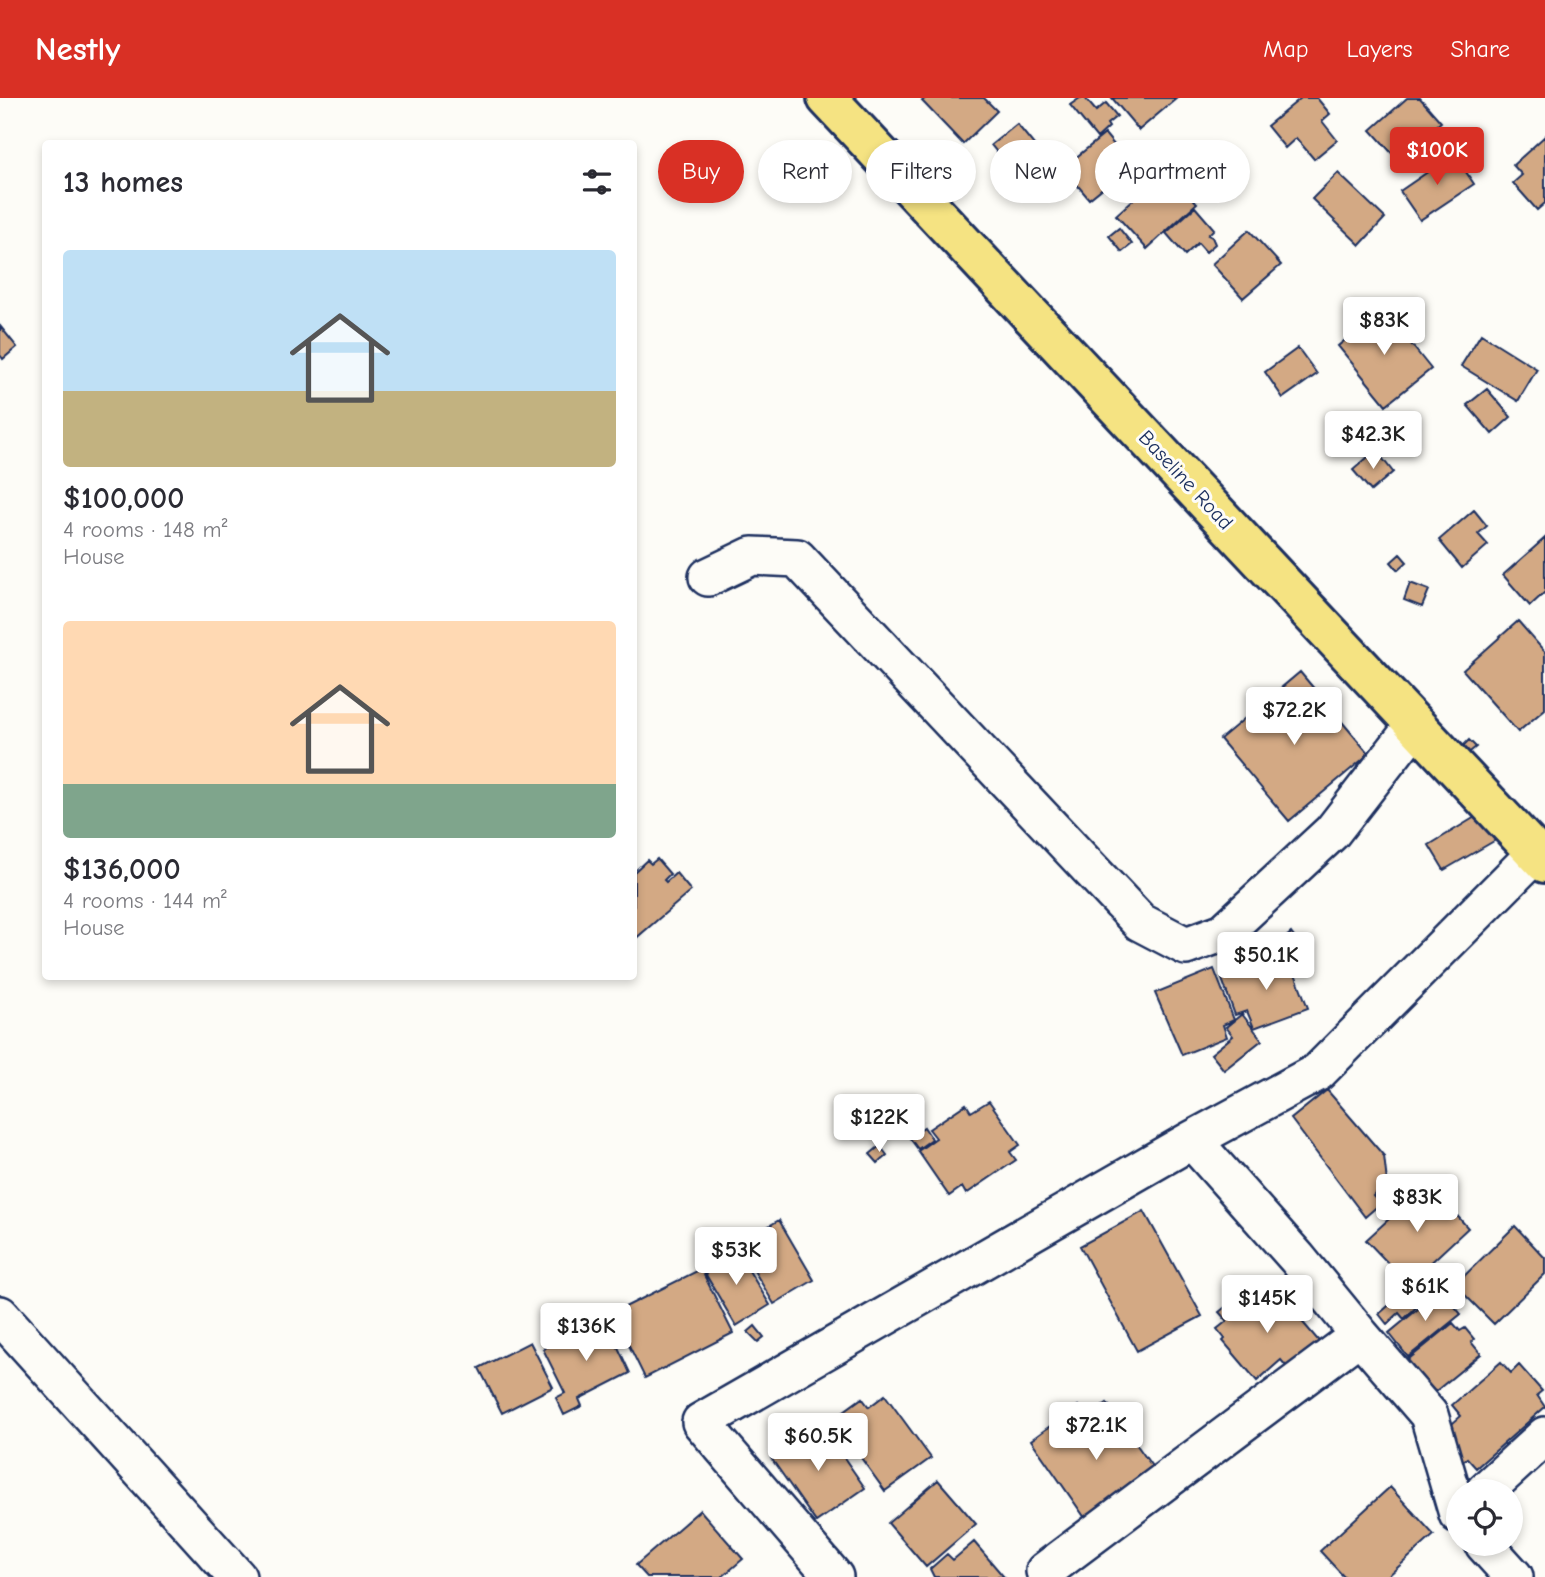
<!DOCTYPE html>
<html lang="en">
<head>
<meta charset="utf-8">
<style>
  :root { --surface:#fff; --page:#f7f7f7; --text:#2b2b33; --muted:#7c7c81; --accent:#d93025 }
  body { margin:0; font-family:"Comic Neue",sans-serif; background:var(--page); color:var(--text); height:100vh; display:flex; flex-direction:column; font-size:26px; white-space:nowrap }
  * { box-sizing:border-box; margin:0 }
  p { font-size:23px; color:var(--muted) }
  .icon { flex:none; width:38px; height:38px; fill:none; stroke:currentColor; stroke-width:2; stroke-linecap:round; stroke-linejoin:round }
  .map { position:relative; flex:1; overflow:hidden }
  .sheet { position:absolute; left:42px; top:42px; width:595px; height:840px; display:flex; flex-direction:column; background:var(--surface); border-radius:7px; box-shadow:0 4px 10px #0003 }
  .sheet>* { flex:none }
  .top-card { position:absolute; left:658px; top:42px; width:665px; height:63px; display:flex; gap:14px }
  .controls { position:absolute; left:1446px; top:1381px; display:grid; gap:14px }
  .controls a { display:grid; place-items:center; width:77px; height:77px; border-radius:50%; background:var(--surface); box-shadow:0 4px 10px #0003; font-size:35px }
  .price { position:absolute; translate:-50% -60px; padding:0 16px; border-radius:7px; background:#fff; color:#222; font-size:23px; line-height:46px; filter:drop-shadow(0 2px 4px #0008) }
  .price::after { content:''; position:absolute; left:50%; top:42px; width:21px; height:16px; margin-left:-10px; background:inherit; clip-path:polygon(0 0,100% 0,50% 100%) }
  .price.selected { background:var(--accent); color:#fff }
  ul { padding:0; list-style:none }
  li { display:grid; align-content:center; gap:14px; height:371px; padding:0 21px }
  li span { display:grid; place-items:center; height:217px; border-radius:7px; color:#555 }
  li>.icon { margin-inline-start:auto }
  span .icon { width:126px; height:126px; fill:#fffc; stroke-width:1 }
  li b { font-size:30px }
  h2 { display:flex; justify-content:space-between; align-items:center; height:84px; padding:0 21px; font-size:30px }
  .tag { padding:0 24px; border-radius:32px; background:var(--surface); box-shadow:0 4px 10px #0003; font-size:24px; line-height:63px }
  .tag.selected { background:var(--accent); color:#fff }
  header { display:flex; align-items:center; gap:42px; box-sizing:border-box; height:98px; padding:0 35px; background:var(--accent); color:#fff }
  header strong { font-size:33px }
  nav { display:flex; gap:38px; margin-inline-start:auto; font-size:24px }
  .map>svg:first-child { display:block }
  .building { fill:#d3a984; stroke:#1b2f5e; stroke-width:2 }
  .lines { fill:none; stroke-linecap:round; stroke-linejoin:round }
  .minor-casing { stroke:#1b2f5e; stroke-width:42 }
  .primary-casing { stroke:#1b2f5e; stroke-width:44 }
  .minor { stroke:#fdfcf7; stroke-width:37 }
  .primary { stroke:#f5e382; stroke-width:38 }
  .labels { text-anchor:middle; stroke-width:6; stroke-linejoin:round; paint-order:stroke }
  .street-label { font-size:21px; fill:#1b2f5e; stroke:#fdfcf7 }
</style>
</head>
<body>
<header>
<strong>Nestly</strong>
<nav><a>Map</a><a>Layers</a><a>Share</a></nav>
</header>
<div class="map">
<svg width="1545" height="1479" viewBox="0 0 1545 1479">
  <rect width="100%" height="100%" fill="#fdfcf7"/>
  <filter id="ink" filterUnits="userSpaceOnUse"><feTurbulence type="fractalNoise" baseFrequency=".0143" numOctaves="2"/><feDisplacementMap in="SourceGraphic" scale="14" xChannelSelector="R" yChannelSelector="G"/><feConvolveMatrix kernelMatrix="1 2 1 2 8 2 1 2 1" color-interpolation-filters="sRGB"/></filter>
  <g filter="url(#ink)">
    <path class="building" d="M 926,0 L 984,0 L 997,13 L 963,46 L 922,3 Z
      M 1080,0 L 1085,0 L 1096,13 L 1106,5 L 1117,18 L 1107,26 L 1109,29 L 1097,40 L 1070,7 Z
      M 1112,0 L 1177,0 L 1139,32 Z
      M 1301,0 L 1317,0 L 1330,16 L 1322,23 L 1337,42 L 1314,61 L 1296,40 L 1285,50 L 1267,28 Z
      M 1407,0 L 1420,0 L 1441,24 L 1398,62 L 1371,32 Z
      M 1017,26 L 1039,53 L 1013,74 L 991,47 Z
      M 1105,36 L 1131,67 L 1089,101 L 1063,70 Z
      M 1545,38 L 1545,105 L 1537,112 L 1513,85 L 1522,77 L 1513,67 Z
      M 1454,56 L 1474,86 L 1420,122 L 1400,93 Z
      M 1166,72 L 1197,105 L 1147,151 L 1116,117 Z
      M 1338,75 L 1385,120 L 1360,147 L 1312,101 Z
      M 1195,109 L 1214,131 L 1208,137 L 1212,139 L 1215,146 L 1206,154 L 1198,145 L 1185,157 L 1166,135 Z
      M 1119,130 L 1132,146 L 1122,154 L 1109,138 Z
      M 1249,132 L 1281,167 L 1243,200 L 1212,166 Z
      M 1383,211 L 1431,271 L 1386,307 L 1338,248 Z
      M 0,228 L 17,249 L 3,261 L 0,257 Z
      M 1481,236 L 1537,271 L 1518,303 L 1461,268 Z
      M 1298,250 L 1317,276 L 1283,300 L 1265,274 Z
      M 1487,291 L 1511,319 L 1492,336 L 1467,307 Z
      M 1376,352 L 1393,374 L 1371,393 L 1353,372 Z
      M 1474,412 L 1487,428 L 1478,436 L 1488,447 L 1462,470 L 1439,442 Z
      M 1545,440 L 1545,494 L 1530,508 L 1503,477 Z
      M 1400,456 L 1407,464 L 1398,472 L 1391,464 Z
      M 1410,485 L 1429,492 L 1422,509 L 1404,502 Z
      M 1518,523 L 1545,554 L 1545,611 L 1518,634 L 1463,572 Z
      M 1300,574 L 1369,656 L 1289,723 L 1220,641 Z
      M 1469,642 L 1476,649 L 1466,657 L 1461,650 Z
      M 1485,713 L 1501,739 L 1444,772 L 1429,747 Z
      M 657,761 L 670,776 L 664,782 L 666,784 L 676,775 L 691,793 L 634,842 L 634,774 L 647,762 L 651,766 Z
      M 1291,835 L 1300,847 L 1288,857 L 1279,845 Z
      M 1288,857 L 1308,910 L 1254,930 L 1247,913 L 1235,917 L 1222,881 Z
      M 1214,871 L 1234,922 L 1223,927 L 1227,939 L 1182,957 L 1155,895 Z
      M 1242,916 L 1262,942 L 1224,972 L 1211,956 L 1233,938 L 1226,929 Z
      M 1327,992 L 1384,1058 L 1387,1084 L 1373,1098 L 1380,1106 L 1365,1119 L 1291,1021 Z
      M 989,1003 L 1020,1047 L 1010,1054 L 1016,1062 L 966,1096 L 962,1089 L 949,1098 L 918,1053 L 936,1040 L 929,1031 L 966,1006 L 971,1014 Z
      M 924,1029 L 932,1041 L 918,1051 L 909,1039 Z
      M 880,1048 L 887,1057 L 878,1065 L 870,1056 Z
      M 1428,1085 L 1468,1130 L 1408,1186 L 1366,1142 Z
      M 1144,1113 L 1202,1218 L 1137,1253 L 1080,1148 Z
      M 779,1122 L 814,1182 L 774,1206 L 738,1146 Z
      M 1515,1128 L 1545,1160 L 1545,1176 L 1494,1226 L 1455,1187 Z
      M 735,1150 L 770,1207 L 736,1228 L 702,1170 Z
      M 701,1171 L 733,1235 L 645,1280 L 613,1215 Z
      M 1423,1178 L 1431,1187 L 1425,1192 L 1429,1197 L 1404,1221 L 1399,1215 L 1387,1226 L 1379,1216 Z
      M 1441,1192 L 1461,1216 L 1408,1259 L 1389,1235 Z
      M 1276,1193 L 1323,1248 L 1292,1275 L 1281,1262 L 1257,1283 L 1223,1243 L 1225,1241 L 1217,1231 L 1227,1223 L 1219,1214 L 1244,1194 L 1257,1209 Z
      M 604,1219 L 630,1275 L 579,1301 L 582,1308 L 564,1317 L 556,1300 L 565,1295 L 543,1251 Z
      M 1453,1225 L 1460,1233 L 1465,1230 L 1474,1241 L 1471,1244 L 1481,1256 L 1431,1297 L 1404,1265 Z
      M 755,1228 L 764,1239 L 758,1244 L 748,1234 Z
      M 530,1244 L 553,1289 L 502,1315 L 479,1270 Z
      M 1501,1264 L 1511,1275 L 1519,1267 L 1542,1293 L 1537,1297 L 1545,1309 L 1476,1370 L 1467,1360 L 1460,1366 L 1437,1339 L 1461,1318 L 1452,1307 Z
      M 885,1297 L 931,1360 L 885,1393 L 833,1321 L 862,1300 L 869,1309 Z
      M 1107,1305 L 1161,1381 L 1092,1430 L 1031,1342 L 1078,1308 L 1087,1320 Z
      M 820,1325 L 865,1390 L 816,1424 L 771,1360 Z
      M 938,1382 L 976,1426 L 926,1469 L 888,1425 Z
      M 1390,1389 L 1434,1437 L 1387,1479 L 1344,1479 L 1320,1453 Z
      M 700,1412 L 743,1461 L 722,1479 L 647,1479 L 636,1467 Z
      M 974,1444 L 1004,1479 L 934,1479 L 930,1471 L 947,1456 L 953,1462 Z"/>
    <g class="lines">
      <g class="minor-casing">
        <path id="minor" d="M 708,479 L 752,458 L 797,460 L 1140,824 L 1186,848 L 1224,834 L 1332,734 L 1415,627
          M 0,1217 L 237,1479
          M 1360,1237 L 1429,1317 L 1458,1416
          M 1485,1393 L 1545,1338
          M 1484,1446 L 1514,1479
          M 1045,1473 L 1360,1237 L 1297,1160 L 1192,1042
          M 834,1479 L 701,1324 L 1192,1042 L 1318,974 L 1536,755"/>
      </g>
      <g class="primary-casing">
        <path id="primary" d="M 827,0 L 1545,765"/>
      </g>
      <use href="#minor" class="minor"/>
      <use href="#primary" class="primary"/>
    </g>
  </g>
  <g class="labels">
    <g class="street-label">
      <text transform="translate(1186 382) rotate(47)" y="7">Baseline Road</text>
    </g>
  </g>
</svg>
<div class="controls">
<a><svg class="icon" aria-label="locate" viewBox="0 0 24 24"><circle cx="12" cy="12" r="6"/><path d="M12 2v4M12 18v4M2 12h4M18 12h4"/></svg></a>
</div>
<b class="price selected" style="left:1437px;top:89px">$100K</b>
<b class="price" style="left:1384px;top:259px">$83K</b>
<b class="price" style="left:1373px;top:373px">$42.3K</b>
<b class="price" style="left:1294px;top:649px">$72.2K</b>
<b class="price" style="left:1266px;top:894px">$50.1K</b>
<b class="price" style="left:879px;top:1056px">$122K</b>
<b class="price" style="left:1417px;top:1136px">$83K</b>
<b class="price" style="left:736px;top:1189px">$53K</b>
<b class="price" style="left:1425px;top:1225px">$61K</b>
<b class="price" style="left:1267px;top:1237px">$145K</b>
<b class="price" style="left:586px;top:1265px">$136K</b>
<b class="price" style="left:1096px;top:1364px">$72.1K</b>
<b class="price" style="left:818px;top:1375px">$60.5K</b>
<div class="top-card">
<a class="tag selected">Buy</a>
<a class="tag">Rent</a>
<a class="tag">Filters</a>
<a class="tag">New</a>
<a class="tag">Apartment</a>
</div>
<section class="sheet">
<h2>13 homes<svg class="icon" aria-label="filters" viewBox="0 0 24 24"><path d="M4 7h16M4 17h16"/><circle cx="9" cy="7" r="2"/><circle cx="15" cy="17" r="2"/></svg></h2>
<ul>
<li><span style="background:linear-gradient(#bfe0f5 65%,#c2b280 0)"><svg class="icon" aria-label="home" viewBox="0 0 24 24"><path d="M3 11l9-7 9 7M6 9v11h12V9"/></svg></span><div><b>$100,000</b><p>4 rooms · 148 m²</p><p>House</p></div></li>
<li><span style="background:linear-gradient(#ffd9b3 75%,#7fa58c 0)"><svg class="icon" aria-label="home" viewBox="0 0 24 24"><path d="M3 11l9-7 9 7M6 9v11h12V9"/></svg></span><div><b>$136,000</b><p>4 rooms · 144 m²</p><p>House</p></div></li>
</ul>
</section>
</div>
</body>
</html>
